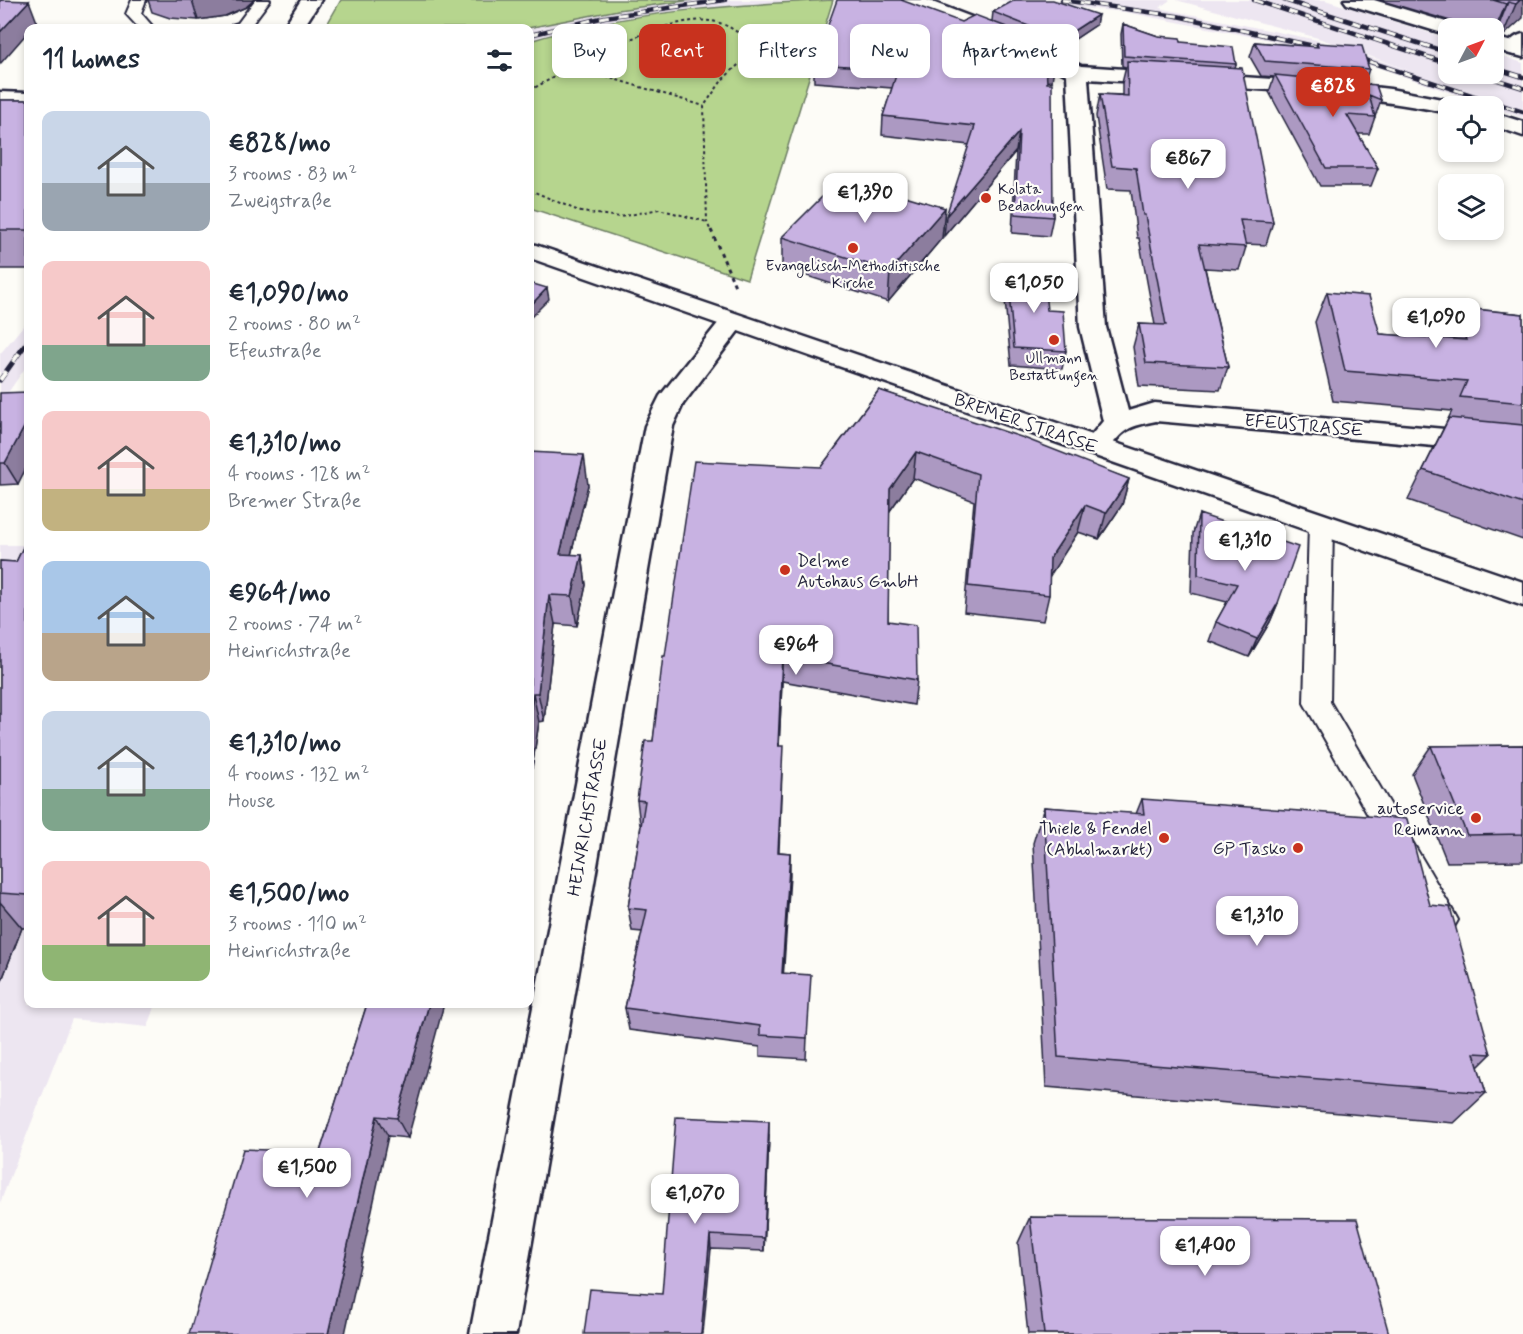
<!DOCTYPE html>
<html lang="en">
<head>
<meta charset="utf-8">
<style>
  :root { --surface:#fff; --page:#f6f6f7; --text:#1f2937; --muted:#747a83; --accent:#c8321e }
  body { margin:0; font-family:Mynerve,sans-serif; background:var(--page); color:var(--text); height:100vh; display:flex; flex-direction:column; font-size:22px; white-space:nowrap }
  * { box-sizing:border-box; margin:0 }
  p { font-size:20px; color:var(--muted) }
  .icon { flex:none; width:33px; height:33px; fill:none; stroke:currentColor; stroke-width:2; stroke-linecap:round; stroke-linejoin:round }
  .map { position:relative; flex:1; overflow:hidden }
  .details { position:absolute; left:24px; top:24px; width:510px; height:984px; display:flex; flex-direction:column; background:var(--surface); border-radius:12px; box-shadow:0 3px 9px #0003 }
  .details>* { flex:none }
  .top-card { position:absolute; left:552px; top:24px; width:570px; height:54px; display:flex; gap:12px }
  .needle { width:39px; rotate:49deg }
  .fabs { position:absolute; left:1438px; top:18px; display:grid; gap:12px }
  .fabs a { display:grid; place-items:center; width:66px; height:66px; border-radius:12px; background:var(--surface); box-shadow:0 3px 9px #0003; font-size:30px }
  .price { position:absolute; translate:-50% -51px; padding:0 14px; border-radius:12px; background:#fff; color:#222; font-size:20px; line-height:39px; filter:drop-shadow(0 2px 3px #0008) }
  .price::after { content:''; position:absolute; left:50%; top:36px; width:18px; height:14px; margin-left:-9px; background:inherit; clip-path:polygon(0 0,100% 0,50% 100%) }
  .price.on { background:var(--accent); color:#fff }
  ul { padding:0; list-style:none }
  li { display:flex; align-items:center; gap:18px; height:150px; padding:0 18px }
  li span { display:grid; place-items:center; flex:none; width:168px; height:120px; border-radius:12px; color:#555 }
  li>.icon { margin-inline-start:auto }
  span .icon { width:72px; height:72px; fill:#fffc; stroke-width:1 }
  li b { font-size:26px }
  h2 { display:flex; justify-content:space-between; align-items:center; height:72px; padding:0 18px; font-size:26px }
  .tag { padding:0 21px; border-radius:12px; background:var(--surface); box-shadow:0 3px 9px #0003; font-size:21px; line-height:54px }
  .tag.on { background:var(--accent); color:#fff }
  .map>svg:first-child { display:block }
  .built { fill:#ede6f1 }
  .green { fill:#b6d58e; stroke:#6c7c64; stroke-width:1.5 }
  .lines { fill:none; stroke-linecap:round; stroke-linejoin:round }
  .lane-casing { stroke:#22223b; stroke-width:4 }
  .street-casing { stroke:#22223b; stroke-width:5 }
  .secondary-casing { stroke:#22223b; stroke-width:5 }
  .path-far1 { stroke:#22223b; stroke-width:2; stroke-dasharray:3 3; stroke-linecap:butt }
  .path { stroke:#22223b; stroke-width:3; stroke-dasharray:4 4; stroke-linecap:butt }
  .lane { fill:#fdfcf7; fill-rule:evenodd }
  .street { fill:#fdfcf7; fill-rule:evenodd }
  .secondary { fill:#fdfcf7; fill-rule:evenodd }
  .rail-far1-casing { stroke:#22223b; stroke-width:4.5 }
  .rail-casing { stroke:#22223b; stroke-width:5 }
  .rail-far1 { stroke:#fdfcf7; stroke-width:3; stroke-dasharray:9; stroke-linecap:butt }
  .rail { stroke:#fdfcf7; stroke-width:4; stroke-dasharray:11; stroke-linecap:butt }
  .wall { fill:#ac99c2; stroke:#22223b; stroke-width:1.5 }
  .shaded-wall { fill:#8c7d9e; stroke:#22223b; stroke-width:1.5 }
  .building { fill:#c8b2e2; stroke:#22223b; stroke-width:1.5 }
  .poi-dot { fill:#c8321e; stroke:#fdfcf7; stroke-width:2 }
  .labels { text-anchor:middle; stroke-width:4.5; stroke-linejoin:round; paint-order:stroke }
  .far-poi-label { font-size:15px; fill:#22223b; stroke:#fdfcf7 }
  .street-label { font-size:18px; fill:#22223b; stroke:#fdfcf7 }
  .poi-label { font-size:18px; fill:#22223b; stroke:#fdfcf7; text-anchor:end }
</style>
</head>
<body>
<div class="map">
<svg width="1523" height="1334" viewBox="0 0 1523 1334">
  <rect width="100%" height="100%" fill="#fdfcf7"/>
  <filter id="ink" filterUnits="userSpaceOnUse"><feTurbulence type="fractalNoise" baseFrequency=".0167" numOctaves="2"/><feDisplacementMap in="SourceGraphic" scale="12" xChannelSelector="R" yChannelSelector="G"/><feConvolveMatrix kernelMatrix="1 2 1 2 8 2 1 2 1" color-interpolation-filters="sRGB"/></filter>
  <g filter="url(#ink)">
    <path class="built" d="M 692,0 L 856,0 L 738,5 L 622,20 L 530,41 L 528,28 L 618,10 Z
      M 995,0 L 1170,0 L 1159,8 L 1317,40 L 1412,71 L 1318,38 L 1176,0 L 1325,0 L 1449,39 L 1449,74 L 1494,74 L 1494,53 L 1523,63 L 1523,118 L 1377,67 L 1265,39 L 1125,12 Z
      M 28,320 L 28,364 L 0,404 L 0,354 Z
      M 0,545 L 28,545 L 28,1004 L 156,1004 L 148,1027 L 72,1019 L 0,1203 Z"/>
    <path class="green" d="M 341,0 L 692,0 L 618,10 L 528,28 L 325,28 Z
      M 833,0 L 747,279 L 530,208 L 530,41 C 627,11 732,5 833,0 Z"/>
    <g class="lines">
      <g class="lane-casing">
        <path id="lane" d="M 132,0 L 146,0 L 141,13 L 154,28 L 139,28 L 126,14 Z
          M 255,0 L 270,0 L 249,28 L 230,28 L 232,25 L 238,23 Z
          M 1321,516 L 1329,518 L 1333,524 L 1330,702 L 1453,911 L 1458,920 L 1453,929 L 1443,933 L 1433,929 L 1304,703 L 1309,524 L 1313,518 Z"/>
      </g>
      <g class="street-casing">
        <path id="street" d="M 903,0 L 927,0 L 1029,39 L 1081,66 L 1347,84 L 1390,89 L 1457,102 L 1459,106 L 1449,106 L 1449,113 C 1331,89 1209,87 1088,79 L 1106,327 L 1128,411 L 1155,403 L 1523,436 L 1523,454 L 1156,421 C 1147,423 1134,425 1127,430 C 1111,440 1116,451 1093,445 L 1089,438 L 1103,421 L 1080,327 L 1067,75 L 1015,47 L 905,5 Z
          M 1523,34 L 1523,51 L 1514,55 L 1507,53 L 1504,49 C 1509,42 1514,36 1523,34 Z
          M 0,92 L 28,93 L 28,105 L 0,104 Z
          M 1494,113 L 1523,122 L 1523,136 L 1494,126 Z
          M 732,314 L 741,317 L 745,322 L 683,404 L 673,426 L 516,1334 L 470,1334 L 645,426 L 660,396 L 723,317 Z"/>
      </g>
      <g class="secondary-casing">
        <path id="secondary" d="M 301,0 L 321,0 L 303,28 L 283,28 Z
          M 1344,0 L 1374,0 L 1456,25 L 1459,28 L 1449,28 L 1449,35 L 1442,33 L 1347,4 Z
          M 1494,37 L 1523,45 L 1523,57 L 1494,49 Z
          M 530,243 L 1523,582 L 1523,606 L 530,258 Z"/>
      </g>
      <path class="path-far1" d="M 577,68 L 704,106
        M 530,90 C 576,66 660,15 711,21 C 727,23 740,34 752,43 L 748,56 L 723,79 L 704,106 L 707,222 L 711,232
        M 530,190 L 581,212 L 620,217 L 659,209 L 707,222"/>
      <path class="path" d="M 711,230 L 735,286"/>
      <use href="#lane" class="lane"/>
      <use href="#street" class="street"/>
      <use href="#secondary" class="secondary"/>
      <g class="rail-far1-casing">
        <path id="rail-far1" d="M 1062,0 L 1177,16 L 1332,50
          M 1254,0 L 1449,64
          M 1284,0 L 1449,53
          M 530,35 L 605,17 L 725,0
          M 1352,56 L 1523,112
          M 1494,68 L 1523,77
          M 1479,74 L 1523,88"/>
      </g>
      <g class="rail-casing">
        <path id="rail" d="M 0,380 L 28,341"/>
      </g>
      <use href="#rail-far1" class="rail-far1"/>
      <use href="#rail" class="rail"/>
    </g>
    <path class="wall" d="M 148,0 L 254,0 L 246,7 L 225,16 L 198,20 L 170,18 L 152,12 Z
      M 1379,0 L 1523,0 L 1502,37 L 1494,35 L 1494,28 L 1465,28 L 1461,27 L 1457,23 Z
      M 993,12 L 1096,25 L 1057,51 L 1025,35 L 1052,81 L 1047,81 L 1053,217 L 1049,236 L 1012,233 L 1016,151 L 944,236 L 969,145 L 882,135 L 883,116 L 892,88 L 814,82 L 814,64 L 961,22 L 992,21 Z
      M 1123,24 L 1158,36 L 1181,42 L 1236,64 L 1235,68 L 1273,222 L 1266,245 L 1245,244 L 1246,247 L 1239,270 L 1205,268 L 1228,367 L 1220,390 L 1139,386 L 1133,347 L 1139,324 L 1155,325 L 1139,238 L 1137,238 L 1131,190 L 1107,189 L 1096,116 L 1100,94 L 1122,95 L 1122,83 L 1126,67 L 1122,66 L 1121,34 Z
      M 1255,42 L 1316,47 L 1317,43 L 1369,69 L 1364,84 L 1381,100 L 1369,134 L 1358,134 L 1378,168 L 1371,186 L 1320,186 L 1269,92 L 1274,77 L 1261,76 L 1250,57 Z
      M 0,100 L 28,100 L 28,269 L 0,269 Z
      M 945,208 L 942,238 L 888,302 L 782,268 L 782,237 Z
      M 1007,272 L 1047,310 L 1066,351 L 1062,369 L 1011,365 L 1004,289 Z
      M 1327,292 L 1380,334 L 1441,339 L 1440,336 L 1454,307 L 1523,314 L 1523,540 L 1408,500 L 1452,411 L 1333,401 L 1315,322 Z
      M 879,390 L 1129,479 L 1122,505 L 1099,539 L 1078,532 L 1049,576 L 1049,595 L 1043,621 L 964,612 L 974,501 L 913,478 L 889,512 L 888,621 L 917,680 L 914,705 L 782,681 L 779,746 L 782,771 L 779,852 L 790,853 L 783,973 L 807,1038 L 806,1059 L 760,1056 L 760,1047 L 629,1030 L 625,1008 L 642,932 L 632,931 L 628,908 L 641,825 L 640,825 L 637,800 L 653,741 L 665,656 L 821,467 Z
      M 0,393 L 18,484 L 0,485 Z
      M 530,452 L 588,485 L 571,555 L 582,555 L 586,585 L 577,626 L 555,624 L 544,721 L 539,722 L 530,781 Z
      M 1199,514 L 1278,603 L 1270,622 L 1249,657 L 1209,641 L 1216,622 L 1227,602 L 1191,593 L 1193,533 Z
      M 28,537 L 28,928 L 22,928 L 0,985 L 0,561 L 16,562 Z
      M 1523,745 L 1523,861 L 1447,862 L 1412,774 L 1431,746 Z
      M 1142,799 L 1430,905 L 1491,1054 L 1478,1067 L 1486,1093 L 1454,1123 L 1046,1087 L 1033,843 L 1044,807 L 1136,814 Z
      M 367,1004 L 408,1138 L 388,1136 L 320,1152 Z
      M 769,1137 L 764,1251 L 711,1249 L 662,1294 Z
      M 1030,1217 L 1389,1334 L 1028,1334 L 1018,1243 Z"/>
    <path class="shaded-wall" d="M 192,0 L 254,0 L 246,7 L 225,16 L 198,20 Z
      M 1520,0 L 1523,0 L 1523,18 L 1502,37 L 1516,4 Z
      M 29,1 L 37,22 L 31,28 L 28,28 L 28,32 L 0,64 L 0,32 Z
      M 1508,2 L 1495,35 L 1494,35 L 1494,32 L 1506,4 Z
      M 1098,15 L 1096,25 L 1057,51 L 1058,41 Z
      M 1055,62 L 1052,81 L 1043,82 L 1046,63 Z
      M 1019,132 L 1016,151 L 944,236 L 946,216 Z
      M 945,208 L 942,238 L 888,302 L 890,271 Z
      M 547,288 L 549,299 L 530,318 L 530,306 Z
      M 28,420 L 28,464 L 18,484 L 5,463 Z
      M 916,452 L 913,478 L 887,515 L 890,489 Z
      M 584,455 L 588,485 L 564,584 L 560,554 Z
      M 1129,479 L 1122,505 L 1099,539 L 1106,513 Z
      M 1085,505 L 1078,532 L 1044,585 L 1050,558 Z
      M 582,555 L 586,585 L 577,626 L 572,596 Z
      M 549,595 L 555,624 L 544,721 L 538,693 Z
      M 1278,603 L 1270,622 L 1249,657 L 1257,639 Z
      M 782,656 L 782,681 L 778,770 L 778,746 Z
      M 533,693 L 539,722 L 530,781 L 530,715 Z
      M 790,853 L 790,876 L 782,995 L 782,973 Z
      M 0,902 L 22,928 L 0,985 Z
      M 429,1004 L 444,1004 L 408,1138 L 397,1118 Z
      M 377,1116 L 388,1136 L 345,1334 L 328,1334 Z
      M 769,1121 L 769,1137 L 764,1251 L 764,1238 Z
      M 710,1235 L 711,1249 L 703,1334 L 701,1334 Z"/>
    <path class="building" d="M 0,0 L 29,1 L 0,32 Z
      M 837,0 L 901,0 L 961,22 L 975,15 L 1017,31 L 1054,50 L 1055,62 L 1046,63 L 1047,83 L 1052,83 L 1053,217 L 1015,214 L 1019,132 L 946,216 L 975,126 L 883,116 L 898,69 L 814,64 Z
      M 1015,0 L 1053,0 L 1098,15 L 1058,41 L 1031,27 L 993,12 Z
      M 1493,0 L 1520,0 L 1516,4 L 1508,2 L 1506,4 Z
      M 1123,24 L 1158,36 L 1180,38 L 1181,42 L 1233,47 L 1236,64 L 1124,56 Z
      M 1255,42 L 1318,47 L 1317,43 L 1362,46 L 1369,69 L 1265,61 Z
      M 1127,61 L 1242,68 L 1273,222 L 1240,220 L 1246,247 L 1199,244 L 1228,367 L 1146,363 L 1139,324 L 1166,325 L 1145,215 L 1143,215 L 1136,168 L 1112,166 L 1100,94 L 1128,96 Z
      M 1275,75 L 1376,85 L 1381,100 L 1369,95 L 1375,117 L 1347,115 L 1378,168 L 1326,168 Z
      M 0,100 L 28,100 L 28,230 L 0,230 Z
      M 842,177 L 945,208 L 890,271 L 782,237 Z
      M 1007,272 L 1043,273 L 1047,310 L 1063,311 L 1066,351 L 1014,348 Z
      M 530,283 L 547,288 L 530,306 Z
      M 1327,292 L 1369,296 L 1380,334 L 1466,340 L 1454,307 L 1523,314 L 1523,403 L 1460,397 L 1467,381 L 1345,371 Z
      M 879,390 L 1024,438 L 1129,479 L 1106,513 L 1085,505 L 1050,558 L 1049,595 L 968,586 L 978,474 L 916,452 L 890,489 L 888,621 L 916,625 L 917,680 L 782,656 L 778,746 L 783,746 L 778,852 L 790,853 L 782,973 L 811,975 L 807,1038 L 760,1035 L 760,1026 L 625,1008 L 647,910 L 628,908 L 645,801 L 637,800 L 645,741 L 653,741 L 663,656 L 665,656 L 694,461 L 821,467 Z
      M 28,392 L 28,420 L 5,463 L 0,463 L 0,393 Z
      M 1449,418 L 1523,425 L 1523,504 L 1423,470 Z
      M 530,452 L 584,455 L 560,554 L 582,555 L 572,596 L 549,595 L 538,693 L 533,693 L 530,715 Z
      M 1199,514 L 1298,547 L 1278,603 L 1257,639 L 1216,622 L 1237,584 L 1198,575 Z
      M 28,537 L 28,895 L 0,893 L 0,561 L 16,562 Z
      M 1523,745 L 1523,834 L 1467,835 L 1431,746 Z
      M 1142,799 L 1407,819 L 1430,905 L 1450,907 L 1491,1054 L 1474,1053 L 1486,1093 L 1058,1057 L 1044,807 L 1144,814 Z
      M 367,1004 L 429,1004 L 397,1118 L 377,1116 L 328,1334 L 189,1334 L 243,1149 L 320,1152 Z
      M 676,1117 L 769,1121 L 764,1238 L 710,1235 L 701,1334 L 584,1334 L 590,1289 L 662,1294 Z
      M 1030,1217 L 1357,1219 L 1389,1334 L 1044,1334 Z"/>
  </g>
  <g class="poi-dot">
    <circle cx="986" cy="198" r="6"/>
    <circle cx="853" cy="248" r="6"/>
    <circle cx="1054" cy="340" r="6"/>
    <circle cx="785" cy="570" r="6"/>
    <circle cx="1476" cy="818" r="6"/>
    <circle cx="1164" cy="838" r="6"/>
    <circle cx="1298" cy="848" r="6"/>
  </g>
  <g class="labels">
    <g class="far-poi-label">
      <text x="998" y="194" text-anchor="start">Kolata<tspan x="998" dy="17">Bedachungen</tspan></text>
      <text x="853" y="271">Evangelisch-Methodistische<tspan x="853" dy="17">Kirche</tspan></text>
      <text x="1054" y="363">Ullmann<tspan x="1054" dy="17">Bestattungen</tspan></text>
    </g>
    <g class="street-label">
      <text transform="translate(1026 423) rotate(19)" y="6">BREMER STRASSE</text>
      <text transform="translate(1304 425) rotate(5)" y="6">EFEUSTRASSE</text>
      <text transform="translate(587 817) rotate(-80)" y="6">HEINRICHSTRASSE</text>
    </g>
    <g class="poi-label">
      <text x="797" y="566" text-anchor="start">Delme<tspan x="797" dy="21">Autohaus GmbH</tspan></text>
      <text x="1464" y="814">autoservice<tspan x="1464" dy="21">Reimann</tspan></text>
      <text x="1152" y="834">Thiele &amp; Fendel<tspan x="1152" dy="21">(Abholmarkt)</tspan></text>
      <text x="1286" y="854">GP Tasko</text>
    </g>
  </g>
</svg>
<div class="fabs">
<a><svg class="needle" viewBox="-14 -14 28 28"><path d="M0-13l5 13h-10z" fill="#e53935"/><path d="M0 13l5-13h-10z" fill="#747a83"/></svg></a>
<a><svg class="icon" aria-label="locate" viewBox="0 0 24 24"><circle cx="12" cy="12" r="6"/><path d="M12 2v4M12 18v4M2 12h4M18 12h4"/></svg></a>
<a><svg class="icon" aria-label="layers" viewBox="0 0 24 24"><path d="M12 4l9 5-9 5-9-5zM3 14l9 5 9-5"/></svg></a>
</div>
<b class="price on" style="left:1333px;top:118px">€828</b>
<b class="price" style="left:1188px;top:190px">€867</b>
<b class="price" style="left:865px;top:224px">€1,390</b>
<b class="price" style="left:1034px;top:314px">€1,050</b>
<b class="price" style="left:1436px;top:349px">€1,090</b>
<b class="price" style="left:1245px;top:572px">€1,310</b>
<b class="price" style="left:796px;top:676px">€964</b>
<b class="price" style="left:1257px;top:947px">€1,310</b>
<b class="price" style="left:307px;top:1199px">€1,500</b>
<b class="price" style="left:695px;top:1225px">€1,070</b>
<b class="price" style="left:1205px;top:1277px">€1,400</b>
<div class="top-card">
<a class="tag">Buy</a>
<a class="tag on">Rent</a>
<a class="tag">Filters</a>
<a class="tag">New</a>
<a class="tag">Apartment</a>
</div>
<section class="details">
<h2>11 homes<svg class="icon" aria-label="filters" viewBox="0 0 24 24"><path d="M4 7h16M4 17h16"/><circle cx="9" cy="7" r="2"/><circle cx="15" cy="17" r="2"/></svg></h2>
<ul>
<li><span style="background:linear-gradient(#c9d6e8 60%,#9aa5b1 0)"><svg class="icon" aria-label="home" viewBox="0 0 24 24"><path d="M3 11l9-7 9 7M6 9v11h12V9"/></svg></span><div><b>€828/mo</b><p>3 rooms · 83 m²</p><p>Zweigstraße</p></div></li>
<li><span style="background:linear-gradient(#f6c9c9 70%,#7fa58c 0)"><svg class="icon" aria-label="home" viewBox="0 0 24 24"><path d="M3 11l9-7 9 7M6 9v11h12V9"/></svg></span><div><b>€1,090/mo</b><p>2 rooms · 80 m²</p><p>Efeustraße</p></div></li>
<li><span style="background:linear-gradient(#f6c9c9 65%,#c2b280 0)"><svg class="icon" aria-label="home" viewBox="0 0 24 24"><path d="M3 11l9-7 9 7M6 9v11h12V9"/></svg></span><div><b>€1,310/mo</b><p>4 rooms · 128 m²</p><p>Bremer Straße</p></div></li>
<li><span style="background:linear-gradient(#a9c7e8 60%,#b9a48a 0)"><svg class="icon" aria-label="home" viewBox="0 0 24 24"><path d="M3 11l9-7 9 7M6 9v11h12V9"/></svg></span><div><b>€964/mo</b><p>2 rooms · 74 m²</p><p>Heinrichstraße</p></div></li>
<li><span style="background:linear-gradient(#c9d6e8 65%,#7fa58c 0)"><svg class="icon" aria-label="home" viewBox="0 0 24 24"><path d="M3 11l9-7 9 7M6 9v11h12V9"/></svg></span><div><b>€1,310/mo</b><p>4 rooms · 132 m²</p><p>House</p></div></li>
<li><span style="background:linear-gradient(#f6c9c9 70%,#8fb573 0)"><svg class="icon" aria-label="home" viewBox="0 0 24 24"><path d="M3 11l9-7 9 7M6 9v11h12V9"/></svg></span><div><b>€1,500/mo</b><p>3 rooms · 110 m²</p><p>Heinrichstraße</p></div></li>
</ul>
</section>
</div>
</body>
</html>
